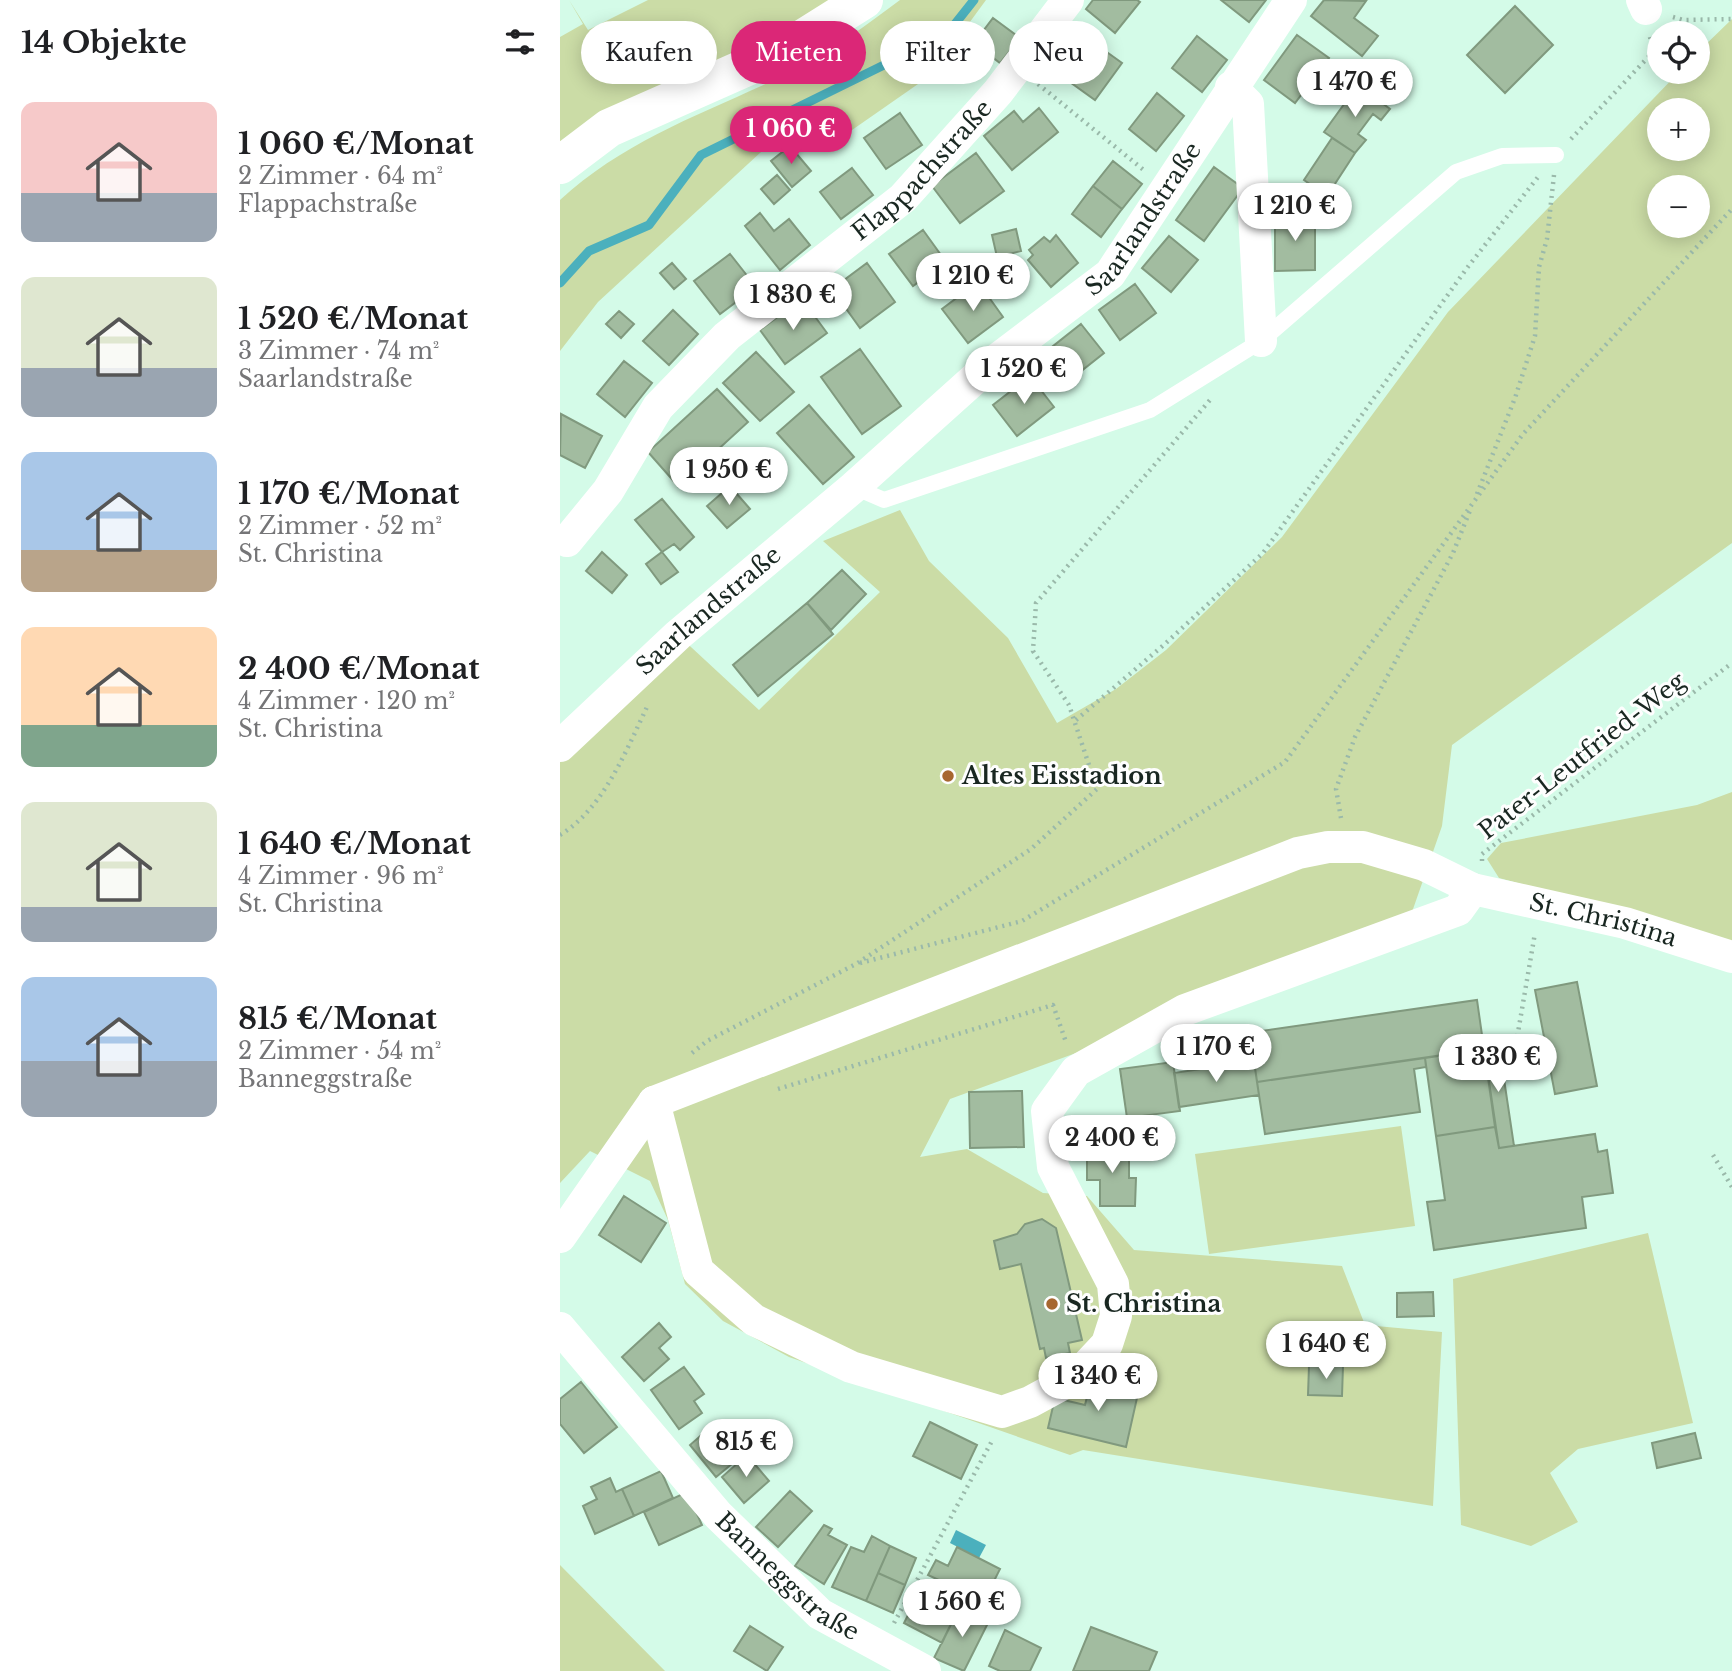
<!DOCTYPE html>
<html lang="de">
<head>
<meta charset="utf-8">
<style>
  :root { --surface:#fff; --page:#f2f2f2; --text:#202124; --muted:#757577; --accent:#db2777 }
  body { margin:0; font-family:"Libre Baskerville",serif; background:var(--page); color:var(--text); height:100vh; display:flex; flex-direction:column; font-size:26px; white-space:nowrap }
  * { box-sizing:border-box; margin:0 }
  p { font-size:23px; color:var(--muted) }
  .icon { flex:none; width:38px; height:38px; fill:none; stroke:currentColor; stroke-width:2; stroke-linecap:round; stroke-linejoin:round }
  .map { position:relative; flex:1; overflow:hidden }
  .sheet { display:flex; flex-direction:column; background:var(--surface); width:560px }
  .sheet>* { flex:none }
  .guide { position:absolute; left:21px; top:21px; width:665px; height:63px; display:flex; gap:14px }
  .controls { position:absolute; left:1087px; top:21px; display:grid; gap:14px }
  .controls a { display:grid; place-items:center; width:63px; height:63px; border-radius:50%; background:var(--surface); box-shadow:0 4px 18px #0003; font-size:35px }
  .price { position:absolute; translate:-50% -60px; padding:0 16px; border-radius:24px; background:#fff; color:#222; font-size:23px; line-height:46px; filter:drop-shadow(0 2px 4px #0008) }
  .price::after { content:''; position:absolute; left:50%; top:42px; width:21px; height:16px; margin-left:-10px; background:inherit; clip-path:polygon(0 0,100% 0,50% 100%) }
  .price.current { background:var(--accent); color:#fff }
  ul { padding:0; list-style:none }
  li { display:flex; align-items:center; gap:21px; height:175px; padding:0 21px }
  li span { display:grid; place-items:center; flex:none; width:196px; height:140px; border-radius:14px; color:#555 }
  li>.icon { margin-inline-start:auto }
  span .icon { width:84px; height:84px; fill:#fffc; stroke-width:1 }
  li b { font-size:30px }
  h2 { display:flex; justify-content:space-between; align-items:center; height:84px; padding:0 21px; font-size:30px }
  .tag { padding:0 24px; border-radius:32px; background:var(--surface); box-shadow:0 4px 18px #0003; font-size:24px; line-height:63px }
  .tag.current { background:var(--accent); color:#fff }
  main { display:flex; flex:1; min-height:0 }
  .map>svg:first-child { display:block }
  .green { fill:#cbdca6; fill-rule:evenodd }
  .water { fill:#4bb0bd }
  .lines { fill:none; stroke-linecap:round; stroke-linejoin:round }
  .stream { stroke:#4bb0bd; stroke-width:9 }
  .building { fill:#a2bca0; stroke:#80997e; stroke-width:2 }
  .path { stroke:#9ab9aa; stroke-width:4.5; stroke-dasharray:2 5; stroke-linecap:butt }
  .lane { stroke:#fff; stroke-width:16 }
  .street { stroke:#fff; stroke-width:32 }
  .primary { stroke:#fff; stroke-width:38 }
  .poi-dot { fill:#a76730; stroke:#fefefe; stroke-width:2.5 }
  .labels { text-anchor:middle; stroke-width:6; stroke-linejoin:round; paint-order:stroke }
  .street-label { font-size:24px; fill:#192721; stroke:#fefefe }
  .poi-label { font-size:24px; font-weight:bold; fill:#192721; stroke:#fefefe; text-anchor:start }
</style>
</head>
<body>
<main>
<section class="sheet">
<h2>14 Objekte<svg class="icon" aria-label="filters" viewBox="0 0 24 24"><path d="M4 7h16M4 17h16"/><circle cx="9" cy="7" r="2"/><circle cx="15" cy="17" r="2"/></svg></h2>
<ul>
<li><span style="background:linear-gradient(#f6c9c9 65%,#9aa5b1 0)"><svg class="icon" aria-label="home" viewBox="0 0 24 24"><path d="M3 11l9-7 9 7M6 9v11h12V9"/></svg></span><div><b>1 060 €/Monat</b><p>2 Zimmer · 64 m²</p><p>Flappachstraße</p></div></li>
<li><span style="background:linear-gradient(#dfe7d0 65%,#9aa5b1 0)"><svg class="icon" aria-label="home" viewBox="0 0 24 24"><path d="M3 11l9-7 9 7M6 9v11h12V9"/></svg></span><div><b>1 520 €/Monat</b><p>3 Zimmer · 74 m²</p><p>Saarlandstraße</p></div></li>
<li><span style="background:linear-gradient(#a9c7e8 70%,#b9a48a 0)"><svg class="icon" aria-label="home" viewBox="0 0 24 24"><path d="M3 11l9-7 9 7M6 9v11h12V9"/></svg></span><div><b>1 170 €/Monat</b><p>2 Zimmer · 52 m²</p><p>St. Christina</p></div></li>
<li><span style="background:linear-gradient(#ffd9b3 70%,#7fa58c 0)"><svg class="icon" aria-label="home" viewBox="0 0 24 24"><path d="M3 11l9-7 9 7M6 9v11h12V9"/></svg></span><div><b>2 400 €/Monat</b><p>4 Zimmer · 120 m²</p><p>St. Christina</p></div></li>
<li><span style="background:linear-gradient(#dfe7d0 75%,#9aa5b1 0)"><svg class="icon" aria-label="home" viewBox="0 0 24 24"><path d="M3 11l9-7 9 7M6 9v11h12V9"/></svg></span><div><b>1 640 €/Monat</b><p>4 Zimmer · 96 m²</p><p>St. Christina</p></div></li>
<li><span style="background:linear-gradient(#a9c7e8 60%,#9aa5b1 0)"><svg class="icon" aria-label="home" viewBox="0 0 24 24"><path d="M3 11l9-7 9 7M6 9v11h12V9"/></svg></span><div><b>815 €/Monat</b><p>2 Zimmer · 54 m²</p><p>Banneggstraße</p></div></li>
</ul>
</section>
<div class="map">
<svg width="1172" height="1671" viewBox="0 0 1172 1671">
  <rect width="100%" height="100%" fill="#d4fbe8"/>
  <path class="green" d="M 9,0 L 28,30 L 88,0 L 304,0 L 0,165 L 0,37 L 23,24 Z
    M 340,0 L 426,0 L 371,75 L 282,137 L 255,124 L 212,142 L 38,302 L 0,351 L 0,200 C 68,137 151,111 233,71 C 271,52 306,25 340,0 Z
    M 1172,19 L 1172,543 L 892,745 L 882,826 L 852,912 L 546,1042 L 390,1099 L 360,1157 L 407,1149 L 483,1193 L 527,1196 L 574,1250 L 782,1266 L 805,1325 L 882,1332 L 873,1506 L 523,1450 L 510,1455 L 229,1357 L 163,1321 L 125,1284 L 108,1220 L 90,1181 L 30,1151 L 0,1183 L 0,735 L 118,635 L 199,710 L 320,592 L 263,541 L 340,510 L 369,561 L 448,638 L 497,723 L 556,689 L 606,650 L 722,537 L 888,312 L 1119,72 L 1138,72 L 1138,52 ZM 1099,110 L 1138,110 L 1138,149 L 1099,149 ZM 1099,187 L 1138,187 L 1138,226 L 1099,226 Z
    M 1172,792 L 1172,944 L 1147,934 L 939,878 L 927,859 L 941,843 L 1137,805 Z
    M 841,1126 L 855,1226 L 649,1254 L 635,1154 Z
    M 1088,1233 L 1133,1423 L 1018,1449 L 990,1473 L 1018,1522 L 971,1546 L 901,1525 L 893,1279 Z
    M 0,1565 L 105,1671 L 0,1671 Z"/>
  <path class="water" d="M 396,1530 L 426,1545 L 419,1558 L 390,1543 Z"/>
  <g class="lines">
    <path class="stream" d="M 0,283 L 29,251 L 89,225 L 141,155 L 387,34 L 414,0"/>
  </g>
  <path class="building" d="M 533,0 L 577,0 L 580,2 L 555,33 L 526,9 Z
    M 661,0 L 706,0 L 689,22 Z
    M 764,0 L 806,1 L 794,18 L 818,36 L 802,56 L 751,16 Z
    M 955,6 L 993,45 L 945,93 L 907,55 Z
    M 433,18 L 460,38 L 440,63 L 414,43 Z
    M 516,30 L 562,63 L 535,100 L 489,67 Z
    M 737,35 L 769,58 L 735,103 L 704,80 Z
    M 637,36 L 667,60 L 642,92 L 612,68 Z
    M 798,85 L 830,109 L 821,120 L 813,114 L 798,134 L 806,140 L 795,153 L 764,132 Z
    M 597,93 L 624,116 L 596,151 L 569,129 Z
    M 479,108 L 498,132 L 452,170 L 424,136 L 454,111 L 463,122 Z
    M 340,113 L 362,145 L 326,169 L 304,138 Z
    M 772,138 L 795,153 L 767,196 L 744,180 Z
    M 230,146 L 251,171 L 232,187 L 211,161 Z
    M 416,153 L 444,191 L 400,223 L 372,186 Z
    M 553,161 L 582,184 L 562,209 L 533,186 Z
    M 654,167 L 683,188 L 644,241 L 616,220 Z
    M 292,168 L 313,195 L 281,219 L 260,192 Z
    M 217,175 L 230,190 L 214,204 L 201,189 Z
    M 533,186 L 562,209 L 541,237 L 512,214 Z
    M 200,213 L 214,231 L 229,219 L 250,245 L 220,270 L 185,226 Z
    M 755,214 L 755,270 L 715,271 L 715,215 Z
    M 456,229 L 461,251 L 437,257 L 432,235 Z
    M 363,230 L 386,262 L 353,286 L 329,254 Z
    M 496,235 L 518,263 L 491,287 L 468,260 L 473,255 L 469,250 L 484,237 L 490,242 Z
    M 609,236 L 638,260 L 611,292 L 582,268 Z
    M 170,254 L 196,287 L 160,314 L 134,281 Z
    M 112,263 L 126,279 L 114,289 L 100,273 Z
    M 307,263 L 335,302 L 300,328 L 272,289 Z
    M 418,282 L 443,317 L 408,343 L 382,309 Z
    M 575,284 L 596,313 L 560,340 L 539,310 Z
    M 242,299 L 267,333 L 225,364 L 200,330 Z
    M 113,310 L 138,334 L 109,365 L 83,341 Z
    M 59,311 L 74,324 L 61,338 L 46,324 Z
    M 521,324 L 544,353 L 501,387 L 478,358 Z
    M 300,349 L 341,406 L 302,434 L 261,377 Z
    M 196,352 L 234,392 L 200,421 L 163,383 Z
    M 64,361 L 92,383 L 65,417 L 37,394 Z
    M 470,376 L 494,407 L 457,436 L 433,405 Z
    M 157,389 L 188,422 L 118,486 L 88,452 Z
    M 249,405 L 294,457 L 263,484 L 217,433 Z
    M 1,414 L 42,436 L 25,468 L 0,455 Z
    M 170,486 L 190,509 L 167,528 L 147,506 Z
    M 102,499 L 134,537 L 120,550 L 114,544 L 102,552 L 75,520 Z
    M 42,552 L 67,575 L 52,593 L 26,571 Z
    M 102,552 L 118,572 L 101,584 L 86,564 Z
    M 282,570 L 306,594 L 271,630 L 247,603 Z
    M 247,603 L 273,634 L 198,696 L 173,665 Z
    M 1017,982 L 1037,1086 L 995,1094 L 975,990 Z
    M 917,1000 L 924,1049 L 697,1082 L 694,1061 L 705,1060 L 701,1031 Z
    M 938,1039 L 954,1146 L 939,1148 L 923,1042 Z
    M 924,1049 L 935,1127 L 876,1136 L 865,1058 Z
    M 865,1058 L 866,1067 L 854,1069 L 860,1112 L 705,1134 L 697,1082 Z
    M 694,1061 L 699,1095 L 619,1107 L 614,1073 Z
    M 613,1062 L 620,1111 L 567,1118 L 560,1069 Z
    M 462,1091 L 464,1147 L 410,1148 L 409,1092 Z
    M 935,1127 L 939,1148 L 1035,1134 L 1038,1152 L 1047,1150 L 1053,1193 L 1022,1197 L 1026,1228 L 874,1250 L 867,1202 L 885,1200 L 876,1136 Z
    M 527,1147 L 569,1147 L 569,1178 L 576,1178 L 575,1206 L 540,1206 L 540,1180 L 527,1180 Z
    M 64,1196 L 106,1223 L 81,1262 L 39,1235 Z
    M 482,1219 L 496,1228 L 522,1340 L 508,1343 L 510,1353 L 486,1358 L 484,1348 L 480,1349 L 461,1264 L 440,1269 L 434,1241 L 457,1234 L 465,1224 Z
    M 873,1292 L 874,1316 L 837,1317 L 837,1293 Z
    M 99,1323 L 111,1337 L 99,1348 L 109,1359 L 84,1381 L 62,1357 Z
    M 749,1366 L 783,1366 L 782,1396 L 748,1395 Z
    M 124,1367 L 144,1394 L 134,1401 L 142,1413 L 119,1429 L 91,1390 Z
    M 532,1377 L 579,1389 L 566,1447 L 488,1428 L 495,1398 L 525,1405 Z
    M 21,1382 L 57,1427 L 24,1453 L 0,1424 L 0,1399 Z
    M 370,1422 L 417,1445 L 401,1479 L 353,1456 Z
    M 153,1425 L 162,1436 L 166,1433 L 184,1454 L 156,1477 L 130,1445 Z
    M 1135,1433 L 1141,1458 L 1097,1468 L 1092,1443 Z
    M 187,1455 L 209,1481 L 184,1503 L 162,1477 Z
    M 101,1471 L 113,1498 L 74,1516 L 62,1489 Z
    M 50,1478 L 56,1492 L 62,1489 L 74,1516 L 35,1534 L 23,1506 L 37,1499 L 31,1487 Z
    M 230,1491 L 252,1511 L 218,1547 L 196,1527 Z
    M 127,1492 L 142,1525 L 99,1545 L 84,1512 Z
    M 264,1525 L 272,1529 L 268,1535 L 287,1545 L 264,1584 L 235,1566 Z
    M 312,1536 L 330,1546 L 306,1601 L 272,1587 L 291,1547 L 304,1552 Z
    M 330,1546 L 356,1558 L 345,1585 L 318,1573 Z
    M 397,1547 L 440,1569 L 416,1617 L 399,1608 L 382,1643 L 344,1623 L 361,1589 L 374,1596 L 381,1581 L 368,1575 L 376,1560 L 388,1566 Z
    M 318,1573 L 345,1585 L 333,1613 L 306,1601 Z
    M 399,1608 L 429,1621 L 404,1671 L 374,1658 Z
    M 190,1626 L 223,1647 L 207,1671 L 174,1651 Z
    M 531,1627 L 597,1652 L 589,1671 L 513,1671 Z
    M 445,1630 L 481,1648 L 470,1671 L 440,1671 L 429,1666 Z"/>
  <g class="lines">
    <path class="path" d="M 1113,17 L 1123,20 L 1172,19
      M 478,84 L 585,171
      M 1011,139 L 1093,52 L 1090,37
      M 917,494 L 955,398 L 975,336 L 979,267 L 987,239 L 994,175
      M 516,720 L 606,643 L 703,553 L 907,268 L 978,177
      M 781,818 L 776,789 L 795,737 L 893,553 L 911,508
      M 0,835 C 43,809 66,751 87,707
      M 922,861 L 922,854 L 1172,663
      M 300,963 L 462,921 L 725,762 L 963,434 L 1172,209
      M 955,1050 L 975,933
      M 132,1053 L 147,1041 L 296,964 L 471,849 L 537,789 L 509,705 L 473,651 L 476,603 L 650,400
      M 218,1089 L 493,1005 L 506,1042
      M 1153,1155 L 1172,1187
      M 334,1623 L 433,1439"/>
    <path class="lane" d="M 294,487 L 324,500 L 590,410 L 701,341 L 896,172 L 942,156 L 996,155"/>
    <g class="street">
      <path d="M 1082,0 L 1086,9"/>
      <path d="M 671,87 L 688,104 L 701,341"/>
      <path id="s1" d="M 7,541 L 48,491 L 98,407 L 167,336 L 343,198 L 438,92 L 508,0"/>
      <path id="s2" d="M 0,746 L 118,635 L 294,487 L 431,364 L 550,274 L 731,0"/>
      <path d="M 94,1102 L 138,1271 L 194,1320 L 291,1367 L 442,1412 L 470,1402 L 516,1377 L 547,1344 L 556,1316 L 553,1284 L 493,1167 L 487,1111 L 516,1071 L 625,1010 L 898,910 L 913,889"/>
      <path id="s3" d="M 94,1102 L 738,853 L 768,847 L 803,847 L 864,865 L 913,889 L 1065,923 L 1172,957"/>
      <path d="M 0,1237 L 94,1102"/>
      <path id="s4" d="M 0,1328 L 158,1515 L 260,1614 L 365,1671"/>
    </g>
    <path class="primary" d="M 0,165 L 49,128 L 221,52 L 304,0"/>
  </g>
  <g class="poi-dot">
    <circle cx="388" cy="776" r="7"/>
    <circle cx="492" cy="1304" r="7"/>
  </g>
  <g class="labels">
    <g class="street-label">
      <text dy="8" stroke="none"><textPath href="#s1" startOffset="518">Flappachstraße</textPath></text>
      <text dy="8" stroke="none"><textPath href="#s2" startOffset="789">Saarlandstraße</textPath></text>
      <text dy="8" stroke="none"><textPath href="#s2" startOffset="201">Saarlandstraße</textPath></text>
      <text transform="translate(1022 756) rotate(-38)" y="8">Pater-Leutfried-Weg</text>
      <text dy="8" stroke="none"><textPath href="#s3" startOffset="1008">St. Christina</textPath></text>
      <text dy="8" stroke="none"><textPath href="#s4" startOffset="338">Banneggstraße</textPath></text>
    </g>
    <g class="poi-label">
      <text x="402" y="784">Altes Eisstadion</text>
      <text x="506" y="1312">St. Christina</text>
    </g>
  </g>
</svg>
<div class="controls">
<a><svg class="icon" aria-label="locate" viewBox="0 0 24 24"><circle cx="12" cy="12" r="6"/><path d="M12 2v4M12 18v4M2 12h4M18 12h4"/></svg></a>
<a>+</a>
<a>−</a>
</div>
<b class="price" style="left:795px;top:119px">1 470 €</b>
<b class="price current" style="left:231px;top:166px">1 060 €</b>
<b class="price" style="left:735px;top:243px">1 210 €</b>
<b class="price" style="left:413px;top:313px">1 210 €</b>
<b class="price" style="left:233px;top:332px">1 830 €</b>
<b class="price" style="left:464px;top:406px">1 520 €</b>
<b class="price" style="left:169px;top:507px">1 950 €</b>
<b class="price" style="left:656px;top:1084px">1 170 €</b>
<b class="price" style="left:938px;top:1094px">1 330 €</b>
<b class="price" style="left:552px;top:1175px">2 400 €</b>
<b class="price" style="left:766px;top:1381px">1 640 €</b>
<b class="price" style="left:538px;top:1413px">1 340 €</b>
<b class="price" style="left:186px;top:1479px">815 €</b>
<b class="price" style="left:402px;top:1639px">1 560 €</b>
<div class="guide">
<a class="tag">Kaufen</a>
<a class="tag current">Mieten</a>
<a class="tag">Filter</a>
<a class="tag">Neu</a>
</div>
</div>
</main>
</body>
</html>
